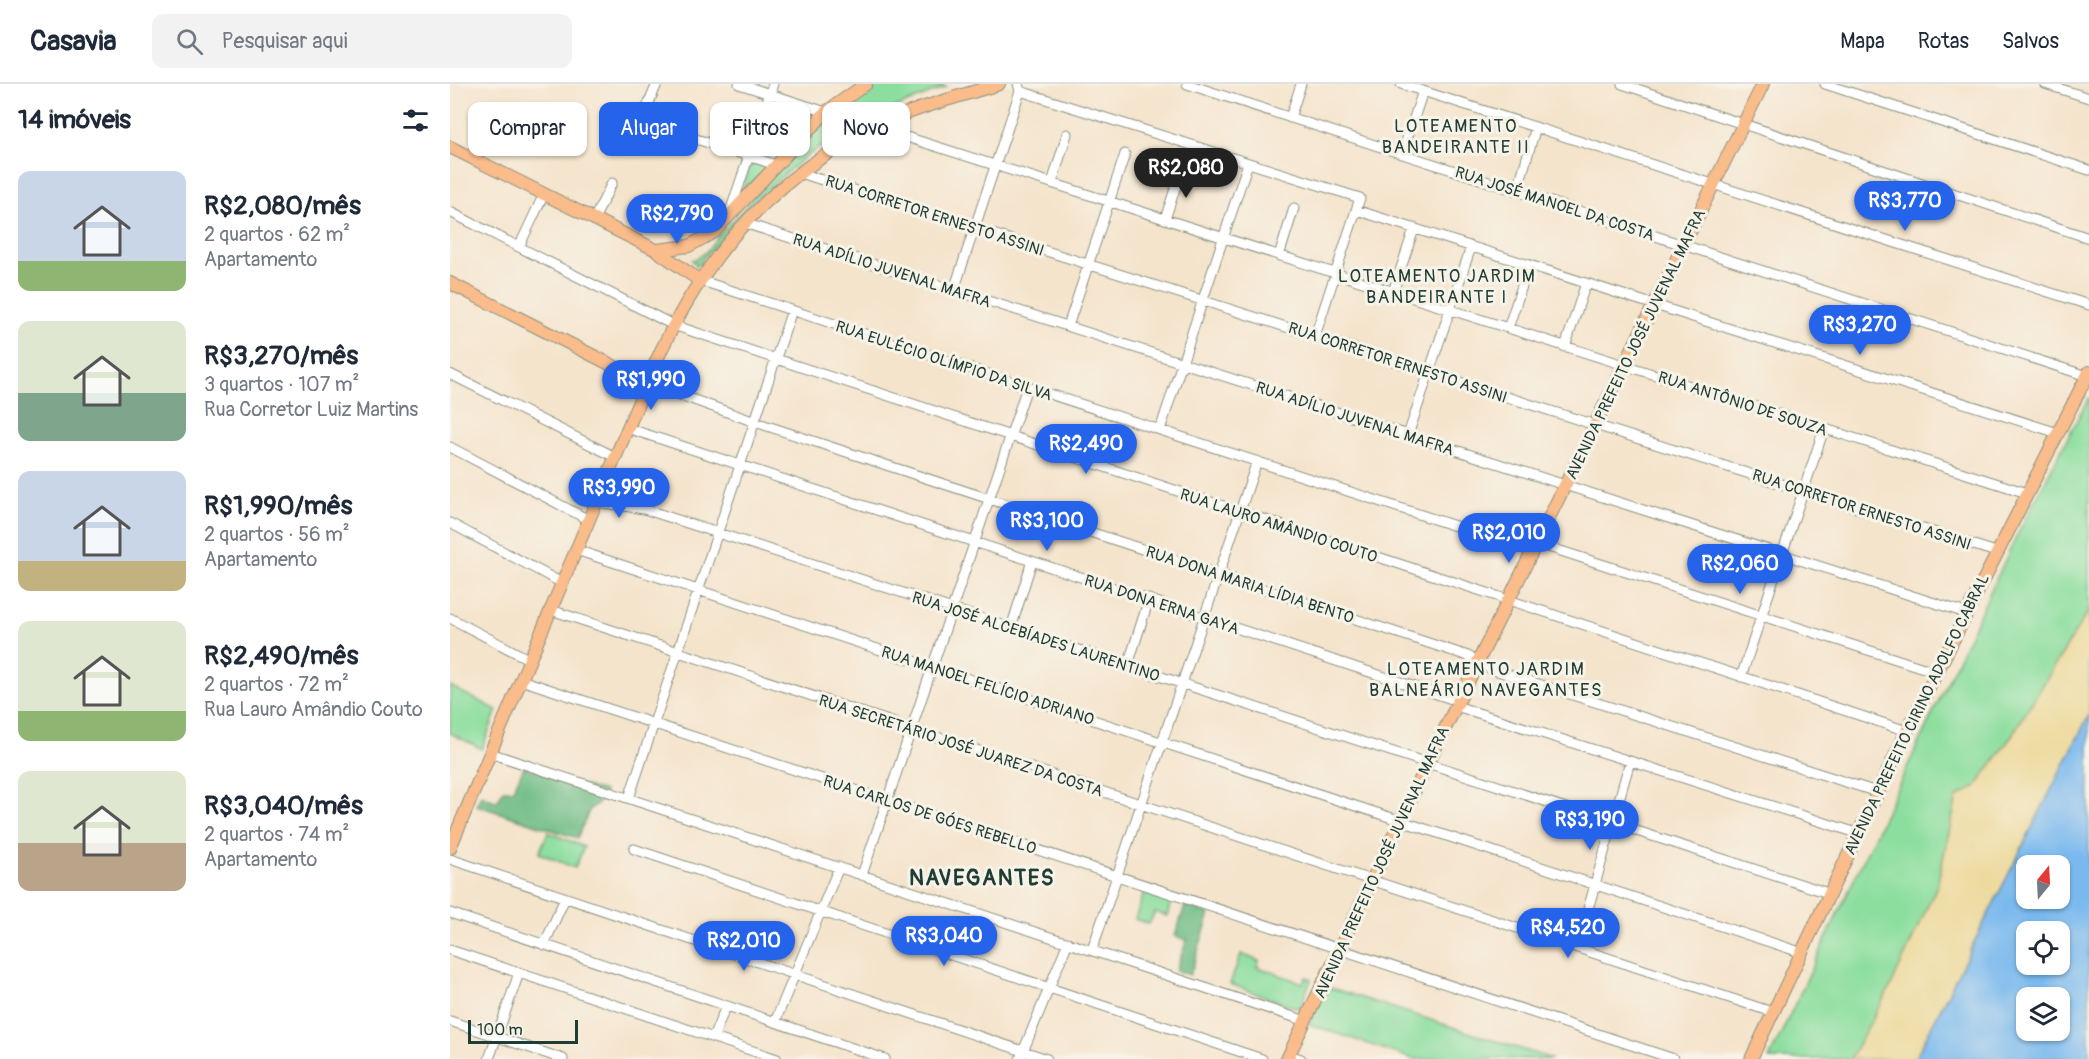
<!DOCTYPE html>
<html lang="pt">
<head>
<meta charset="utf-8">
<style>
  :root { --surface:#fff; --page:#f2f2f3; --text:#1f2937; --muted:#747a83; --line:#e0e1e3; --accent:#2563eb }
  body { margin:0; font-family:Pangolin,sans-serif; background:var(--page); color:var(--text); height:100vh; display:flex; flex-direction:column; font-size:22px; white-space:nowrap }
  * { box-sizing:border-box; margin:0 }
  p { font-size:20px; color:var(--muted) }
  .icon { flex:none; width:33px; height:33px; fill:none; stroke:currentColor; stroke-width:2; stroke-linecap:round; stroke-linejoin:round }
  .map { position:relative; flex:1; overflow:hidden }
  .panel { display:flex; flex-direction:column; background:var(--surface); width:450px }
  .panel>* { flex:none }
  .banner { position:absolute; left:18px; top:18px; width:570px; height:54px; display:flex; gap:12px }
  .needle { width:39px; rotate:18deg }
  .controls { position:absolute; left:1566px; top:771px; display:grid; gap:12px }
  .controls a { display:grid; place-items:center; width:54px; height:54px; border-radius:12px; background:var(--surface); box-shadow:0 2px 4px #0004; font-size:30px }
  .scale { position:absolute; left:18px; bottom:15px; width:110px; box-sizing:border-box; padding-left:6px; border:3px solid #1f3d34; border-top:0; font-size:16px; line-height:21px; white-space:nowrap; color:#1f3d34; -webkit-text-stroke:4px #f7f3e8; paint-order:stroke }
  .price { position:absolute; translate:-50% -51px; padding:0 14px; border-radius:21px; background:var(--accent); color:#fff; font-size:20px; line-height:39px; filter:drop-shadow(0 2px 3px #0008) }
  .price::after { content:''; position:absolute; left:50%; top:36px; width:18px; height:14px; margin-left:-9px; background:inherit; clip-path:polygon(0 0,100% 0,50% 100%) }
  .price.selected { background:#222; color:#fff }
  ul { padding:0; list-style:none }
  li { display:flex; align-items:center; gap:18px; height:150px; padding:0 18px }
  li span { display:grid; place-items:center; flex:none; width:168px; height:120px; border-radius:12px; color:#555 }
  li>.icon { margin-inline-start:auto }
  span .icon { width:72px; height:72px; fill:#fffc; stroke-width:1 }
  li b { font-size:26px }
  h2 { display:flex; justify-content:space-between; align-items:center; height:72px; padding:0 18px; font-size:26px }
  .tag { padding:0 21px; border-radius:12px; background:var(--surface); box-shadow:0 2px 4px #0004; font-size:21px; line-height:54px }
  .tag.selected { background:var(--accent); color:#fff }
  header { display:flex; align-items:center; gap:36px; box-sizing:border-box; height:84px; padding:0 30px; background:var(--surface); border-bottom:2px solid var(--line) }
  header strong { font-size:28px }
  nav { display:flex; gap:33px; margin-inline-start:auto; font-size:21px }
  .search { width:420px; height:54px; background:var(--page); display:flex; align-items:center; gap:15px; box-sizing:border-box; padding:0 21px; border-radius:12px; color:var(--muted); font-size:22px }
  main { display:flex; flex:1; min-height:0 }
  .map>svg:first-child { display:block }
  .green { fill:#8cde9f; stroke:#568e6a; stroke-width:1.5 }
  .forest { fill:#71bd86; stroke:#487d5d; stroke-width:1.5 }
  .sand { fill:#eeda9e; stroke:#868c69; stroke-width:1.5 }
  .water { fill:#7ab9ee; stroke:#4c7b91; stroke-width:1.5; fill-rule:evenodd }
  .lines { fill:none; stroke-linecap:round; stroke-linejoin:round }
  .minor-casing { stroke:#8a9080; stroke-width:11 }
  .major-casing { stroke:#8a9080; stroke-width:14 }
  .minor { stroke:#fff; stroke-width:9 }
  .major { stroke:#f9bc8a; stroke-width:12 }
  .labels { text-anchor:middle; stroke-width:6; stroke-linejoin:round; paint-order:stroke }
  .street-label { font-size:16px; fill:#1f3d34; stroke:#f7f3e8 }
  .neighbourhood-label { font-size:18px; letter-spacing:1.5px; fill:#1f3d34; stroke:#f7f3e8 }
  .district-label { font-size:22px; font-weight:bold; letter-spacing:1.5px; fill:#1f3d34; stroke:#f7f3e8 }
</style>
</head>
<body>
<header>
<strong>Casavia</strong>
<div class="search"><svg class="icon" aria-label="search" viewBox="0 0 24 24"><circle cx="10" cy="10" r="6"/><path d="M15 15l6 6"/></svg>Pesquisar aqui</div>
<nav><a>Mapa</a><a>Rotas</a><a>Salvos</a></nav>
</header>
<main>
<section class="panel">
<h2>14 imóveis<svg class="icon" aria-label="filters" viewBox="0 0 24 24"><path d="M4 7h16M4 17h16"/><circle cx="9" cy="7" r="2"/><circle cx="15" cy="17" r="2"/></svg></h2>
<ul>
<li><span style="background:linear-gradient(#c9d6e8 75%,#8fb573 0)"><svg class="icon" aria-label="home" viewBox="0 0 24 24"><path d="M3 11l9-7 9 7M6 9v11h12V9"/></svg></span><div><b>R$2,080/mês</b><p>2 quartos · 62 m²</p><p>Apartamento</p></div></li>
<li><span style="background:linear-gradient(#dfe7d0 60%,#7fa58c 0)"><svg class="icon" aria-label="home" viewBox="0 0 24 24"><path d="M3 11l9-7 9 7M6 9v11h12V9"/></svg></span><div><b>R$3,270/mês</b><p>3 quartos · 107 m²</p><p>Rua Corretor Luiz Martins</p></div></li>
<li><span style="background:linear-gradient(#c9d6e8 75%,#c2b280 0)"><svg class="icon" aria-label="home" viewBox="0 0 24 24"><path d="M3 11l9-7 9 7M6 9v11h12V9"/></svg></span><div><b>R$1,990/mês</b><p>2 quartos · 56 m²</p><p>Apartamento</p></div></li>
<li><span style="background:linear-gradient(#dfe7d0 75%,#8fb573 0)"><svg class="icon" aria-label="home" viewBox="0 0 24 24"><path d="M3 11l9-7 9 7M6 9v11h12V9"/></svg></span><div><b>R$2,490/mês</b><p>2 quartos · 72 m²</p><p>Rua Lauro Amândio Couto</p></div></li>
<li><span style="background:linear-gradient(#dfe7d0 60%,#b9a48a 0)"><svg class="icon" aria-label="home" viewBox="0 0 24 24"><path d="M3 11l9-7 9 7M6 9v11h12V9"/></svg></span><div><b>R$3,040/mês</b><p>2 quartos · 74 m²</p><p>Apartamento</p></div></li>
</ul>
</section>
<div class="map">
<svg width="1639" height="975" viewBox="0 0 1639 975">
  <rect width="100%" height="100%" fill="#f7f3e8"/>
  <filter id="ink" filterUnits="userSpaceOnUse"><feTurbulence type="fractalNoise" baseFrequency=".0167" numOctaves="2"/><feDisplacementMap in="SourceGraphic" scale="12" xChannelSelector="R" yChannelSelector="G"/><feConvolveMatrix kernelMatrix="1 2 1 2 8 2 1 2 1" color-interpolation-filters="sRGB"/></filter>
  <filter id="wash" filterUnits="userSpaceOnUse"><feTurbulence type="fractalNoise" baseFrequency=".008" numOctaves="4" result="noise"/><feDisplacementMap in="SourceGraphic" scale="24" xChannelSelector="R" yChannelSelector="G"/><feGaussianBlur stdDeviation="1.35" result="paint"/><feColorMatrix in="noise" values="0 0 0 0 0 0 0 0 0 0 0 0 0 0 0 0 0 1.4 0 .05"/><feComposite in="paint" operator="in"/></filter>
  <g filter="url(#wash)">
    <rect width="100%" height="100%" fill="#f5e4cc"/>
    <path class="green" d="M 422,0 L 485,0 L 496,3 C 453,20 410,38 372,62 C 323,93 284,139 247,182 L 242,176 C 255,172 260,163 268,152 L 380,31 Z
      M 301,74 L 320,81 L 292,109 Z
      M 1639,313 L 1639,526 L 1559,656 L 1526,703 L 1507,713 L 1487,802 L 1442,900 L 1400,975 L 1319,975 L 1569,447 Z
      M 0,602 L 47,626 L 32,665 L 0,649 Z
      M 98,748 L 134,763 L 125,784 L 89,769 Z
      M 694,809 L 721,818 L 717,832 L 705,828 L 699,840 L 685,835 Z
      M 791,870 L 809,877 L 807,883 L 853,899 L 856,893 L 861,895 L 850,925 L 780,900 Z
      M 878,903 L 1102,975 L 963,975 L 859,940 Z"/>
    <path class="forest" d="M 74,683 L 155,708 L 153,715 L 140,725 L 127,754 L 26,721 L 31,711 L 47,718 L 53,706 L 63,706 Z
      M 735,822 L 760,830 L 740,891 L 726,886 L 737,856 L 725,852 Z"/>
    <path class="sand" d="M 1639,526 L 1639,631 L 1465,975 L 1400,975 L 1442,900 L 1487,802 L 1507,713 L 1526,703 L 1559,656 Z"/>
    <path class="water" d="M 1639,631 L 1639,975 L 1465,975 ZM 1576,782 L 1610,782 L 1610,814 L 1576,814 ZM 1576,848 L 1610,848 L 1610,880 L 1576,880 ZM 1576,914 L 1610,914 L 1610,946 L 1576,946 Z"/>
  </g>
  <g filter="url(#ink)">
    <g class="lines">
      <g class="minor-casing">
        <path id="minor" d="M 207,0 L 191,37 L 326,81
          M 289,0 L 376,28
          M 568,0 L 570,7 L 910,114 L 865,252
          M 737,0 L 1637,292
          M 951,0 L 1639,221
          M 1172,0 L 1639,154
          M 1375,0 L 1639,86
          M 1595,0 L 1639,14
          M 840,34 L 851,0
          M 425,43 L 1577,409
          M 952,70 L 973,7
          M 350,89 L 1546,468
          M 602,99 L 617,50
          M 1067,107 L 1086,43
          M 249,124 L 278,134 L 323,0
          M 906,126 L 1608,349
          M 0,128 L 223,241 L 1457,647
          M 144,135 L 162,99
          M 715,135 L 731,87
          M 294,139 L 1516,529
          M 69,163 L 94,110
          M 829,172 L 844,124
          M 249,196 L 1082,467
          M 504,206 L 570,7
          M 943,208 L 964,145
          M 618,242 L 675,70
          M 1058,244 L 1079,181
          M 1115,263 L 1136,199
          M 0,290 L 165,373
          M 197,299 L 305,338 L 1018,572 L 1041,585 L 1427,708
          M 177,344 L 1008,617
          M 710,346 L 798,79
          M 958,351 L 1021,163
          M 0,363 L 139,436
          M 157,394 L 193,423
          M 147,418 L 194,425 L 1378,809
          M 0,439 L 112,499
          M 1086,459 L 1486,588
          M 126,466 L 1350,868
          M 101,526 L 1322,928
          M 0,534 L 80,576
          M 561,544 L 582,477
          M 678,581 L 699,515
          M 1291,593 L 1374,345
          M 71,596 L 1224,975
          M 1006,622 L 1407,749
          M 40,669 L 856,937
          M 179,714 L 342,226
          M 184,765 L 812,975
          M 0,775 L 597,975
          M 412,791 L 577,303
          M 0,829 L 435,975
          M 94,861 L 115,814
          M 1127,864 L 1180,677
          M 0,866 L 327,975
          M 642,866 L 807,377
          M 0,937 L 113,975
          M 325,938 L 389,783
          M 263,954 L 276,922
          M 839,971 L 851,975
          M 39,975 L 69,889
          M 570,975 L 618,858"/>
      </g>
      <g class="major-casing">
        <path id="major" d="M 0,63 L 206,166 L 249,196
          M 207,166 L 239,162 L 264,148 L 376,28 L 416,0
          M 0,199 L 197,299
          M 0,764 L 204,282 C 255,168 328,84 445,34 C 478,20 514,11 549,0
          M 837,975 L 978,679 L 1313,0
          M 1301,975 L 1457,647 L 1639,288"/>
      </g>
      <use href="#minor" class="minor"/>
      <use href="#major" class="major"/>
    </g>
  </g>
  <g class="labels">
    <g class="street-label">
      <text transform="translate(1105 119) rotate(18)" y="6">RUA JOSÉ MANOEL DA COSTA</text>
      <text transform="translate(485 131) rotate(18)" y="6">RUA CORRETOR ERNESTO ASSINI</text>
      <text transform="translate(442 186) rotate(18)" y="6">RUA ADÍLIO JUVENAL MAFRA</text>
      <text transform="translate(1185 260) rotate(-64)" y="6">AVENIDA PREFEITO JOSÉ JUVENAL MAFRA</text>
      <text transform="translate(494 276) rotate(18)" y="6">RUA EULÉCIO OLÍMPIO DA SILVA</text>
      <text transform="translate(948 278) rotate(18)" y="6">RUA CORRETOR ERNESTO ASSINI</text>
      <text transform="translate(1293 319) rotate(18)" y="6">RUA ANTÔNIO DE SOUZA</text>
      <text transform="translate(905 334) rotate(18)" y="6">RUA ADÍLIO JUVENAL MAFRA</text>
      <text transform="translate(1412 425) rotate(18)" y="6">RUA CORRETOR ERNESTO ASSINI</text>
      <text transform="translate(829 441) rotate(18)" y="6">RUA LAURO AMÂNDIO COUTO</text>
      <text transform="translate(800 500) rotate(18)" y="6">RUA DONA MARIA LÍDIA BENTO</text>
      <text transform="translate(712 520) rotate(18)" y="6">RUA DONA ERNA GAYA</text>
      <text transform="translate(586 552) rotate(18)" y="6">RUA JOSÉ ALCEBÍADES LAURENTINO</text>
      <text transform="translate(538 601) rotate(18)" y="6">RUA MANOEL FELÍCIO ADRIANO</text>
      <text transform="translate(1466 630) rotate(-64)" y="6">AVENIDA PREFEITO CIRINO ADOLFO CABRAL</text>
      <text transform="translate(511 661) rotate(18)" y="6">RUA SECRETÁRIO JOSÉ JUAREZ DA COSTA</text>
      <text transform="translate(480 730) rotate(18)" y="6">RUA CARLOS DE GÓES REBELLO</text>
      <text transform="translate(931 778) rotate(-65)" y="6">AVENIDA PREFEITO JOSÉ JUVENAL MAFRA</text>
    </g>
    <g class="neighbourhood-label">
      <text x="1006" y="48">LOTEAMENTO<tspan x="1006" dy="21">BANDEIRANTE II</tspan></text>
      <text x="987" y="198">LOTEAMENTO JARDIM<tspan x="987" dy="21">BANDEIRANTE I</tspan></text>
      <text x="1036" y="591">LOTEAMENTO JARDIM<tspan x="1036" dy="21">BALNEÁRIO NAVEGANTES</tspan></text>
    </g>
    <g class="district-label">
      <text x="532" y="801">NAVEGANTES</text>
    </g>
  </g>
</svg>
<div class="controls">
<a><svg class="needle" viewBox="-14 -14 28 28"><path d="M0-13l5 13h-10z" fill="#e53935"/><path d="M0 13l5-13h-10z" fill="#747a83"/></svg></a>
<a><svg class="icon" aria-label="locate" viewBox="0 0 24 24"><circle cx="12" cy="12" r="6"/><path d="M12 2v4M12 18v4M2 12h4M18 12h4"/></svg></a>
<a><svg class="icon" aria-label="layers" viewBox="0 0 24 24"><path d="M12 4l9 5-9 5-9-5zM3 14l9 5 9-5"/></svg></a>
</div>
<div class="scale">100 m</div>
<b class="price selected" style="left:736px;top:115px">R$2,080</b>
<b class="price" style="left:1455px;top:148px">R$3,770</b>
<b class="price" style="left:227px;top:161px">R$2,790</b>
<b class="price" style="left:1410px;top:272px">R$3,270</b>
<b class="price" style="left:201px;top:327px">R$1,990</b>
<b class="price" style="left:636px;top:391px">R$2,490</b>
<b class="price" style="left:169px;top:435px">R$3,990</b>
<b class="price" style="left:597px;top:468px">R$3,100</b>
<b class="price" style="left:1059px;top:480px">R$2,010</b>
<b class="price" style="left:1290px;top:511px">R$2,060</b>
<b class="price" style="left:1140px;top:767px">R$3,190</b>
<b class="price" style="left:1118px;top:875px">R$4,520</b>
<b class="price" style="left:494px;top:883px">R$3,040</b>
<b class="price" style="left:294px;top:888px">R$2,010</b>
<div class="banner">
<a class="tag">Comprar</a>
<a class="tag selected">Alugar</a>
<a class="tag">Filtros</a>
<a class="tag">Novo</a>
</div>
</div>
</main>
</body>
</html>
